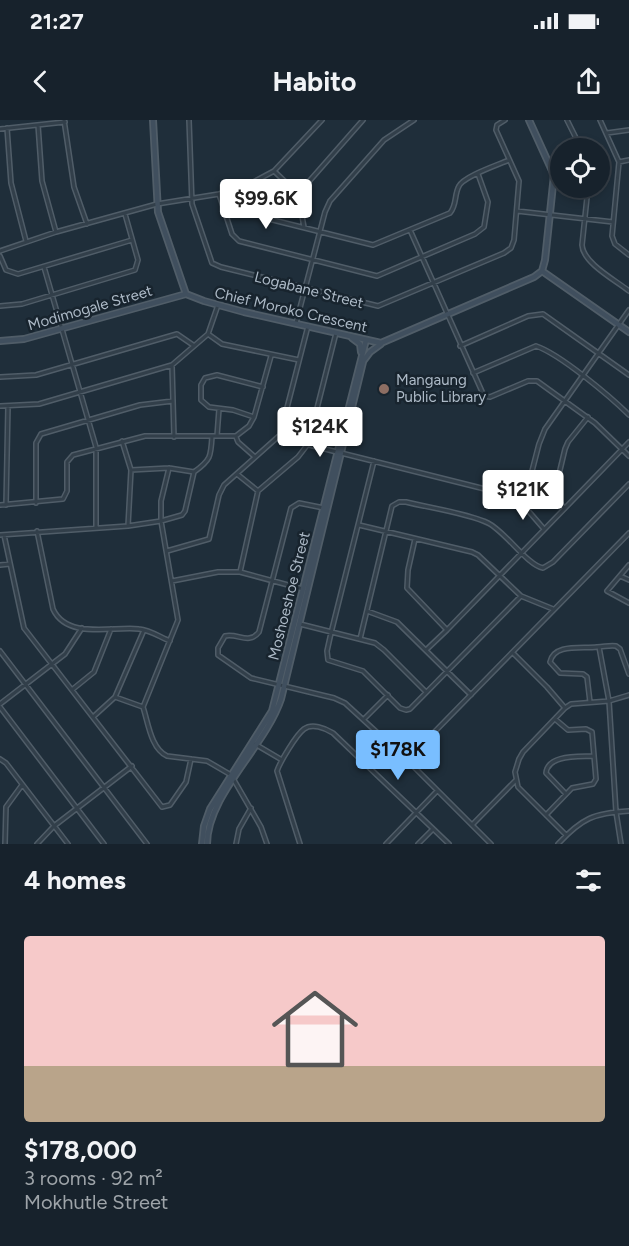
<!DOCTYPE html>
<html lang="en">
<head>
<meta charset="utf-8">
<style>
  :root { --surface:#17222c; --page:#242f38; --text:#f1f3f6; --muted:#9ea4a9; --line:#363f48; --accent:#79beff }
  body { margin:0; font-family:Figtree,sans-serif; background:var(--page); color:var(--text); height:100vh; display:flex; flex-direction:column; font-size:22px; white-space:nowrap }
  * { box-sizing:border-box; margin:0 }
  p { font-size:20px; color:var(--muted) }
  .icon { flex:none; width:33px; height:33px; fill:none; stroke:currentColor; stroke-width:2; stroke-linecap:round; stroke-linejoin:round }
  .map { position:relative; height:724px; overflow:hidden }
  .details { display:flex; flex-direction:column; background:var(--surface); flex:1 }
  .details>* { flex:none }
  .tools { position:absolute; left:550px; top:18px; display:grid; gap:12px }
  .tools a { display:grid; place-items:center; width:60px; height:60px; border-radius:50%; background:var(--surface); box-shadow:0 3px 9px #0003,0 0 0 2px var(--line); font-size:30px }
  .price { position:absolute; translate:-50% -51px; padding:0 14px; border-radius:6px; background:#fff; color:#222; font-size:20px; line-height:39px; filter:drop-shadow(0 2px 3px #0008) }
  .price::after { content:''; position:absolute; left:50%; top:36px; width:18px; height:14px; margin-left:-9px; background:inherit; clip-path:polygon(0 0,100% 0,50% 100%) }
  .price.on { background:var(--accent); color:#111 }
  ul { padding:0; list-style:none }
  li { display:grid; align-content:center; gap:12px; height:318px; padding:0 24px }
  li span { display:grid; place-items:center; height:186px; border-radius:6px; color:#555 }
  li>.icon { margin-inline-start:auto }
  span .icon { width:108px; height:108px; fill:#fffc; stroke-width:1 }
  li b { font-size:26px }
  h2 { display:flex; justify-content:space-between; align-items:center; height:72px; padding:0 24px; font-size:26px }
  .status { display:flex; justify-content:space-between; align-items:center; height:42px; padding:0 30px; background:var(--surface); direction:ltr }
  .status svg { height:16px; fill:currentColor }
  header { display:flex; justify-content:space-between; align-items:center; height:78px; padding:0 24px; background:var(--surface); font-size:27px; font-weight:700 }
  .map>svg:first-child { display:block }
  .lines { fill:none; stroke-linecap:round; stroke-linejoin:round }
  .street-casing { stroke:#505d68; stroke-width:6 }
  .secondary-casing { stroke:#505d68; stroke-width:8 }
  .street { stroke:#323f4a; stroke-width:3 }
  .secondary { stroke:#404f5e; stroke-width:4.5 }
  .education-dot { fill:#8d6e63; stroke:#18242e; stroke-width:2 }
  .labels { text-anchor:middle; stroke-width:5; stroke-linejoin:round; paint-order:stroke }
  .street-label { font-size:15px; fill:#adbac7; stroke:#18242e }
  .poi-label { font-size:15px; fill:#adbac7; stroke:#18242e; text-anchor:start }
</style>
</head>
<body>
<div class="status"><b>21:27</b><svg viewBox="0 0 49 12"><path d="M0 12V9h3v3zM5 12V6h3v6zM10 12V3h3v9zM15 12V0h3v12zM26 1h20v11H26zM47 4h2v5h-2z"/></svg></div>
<header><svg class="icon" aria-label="back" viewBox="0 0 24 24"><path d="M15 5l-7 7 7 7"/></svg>Habito<svg class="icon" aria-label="share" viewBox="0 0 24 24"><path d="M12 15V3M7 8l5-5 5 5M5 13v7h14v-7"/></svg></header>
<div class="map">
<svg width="629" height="724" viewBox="0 0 629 724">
  <rect width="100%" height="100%" fill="#1f2e3a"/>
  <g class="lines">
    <g class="street-casing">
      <path id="street" d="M 64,0 L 74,67 L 87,104
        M 189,0 L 192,84 L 212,143 L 221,147 L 378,186 L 504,133 L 511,128 L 514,120 L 519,61 L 496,10 L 497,5 L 505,0
        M 567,0 L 581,28
        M 600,0 L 619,42 L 612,116 L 615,124 L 629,135
        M 38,5 L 42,61 L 56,112
        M 7,8 L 11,63 L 26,121
        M 0,9 L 65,2
        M 607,13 L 629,10
        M 619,42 L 629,40
        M 274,51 L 298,74 L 304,107
        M 246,66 L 257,92 L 261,97 L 373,125 L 450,93 C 457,85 454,75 459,66 C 464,56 498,45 509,40
        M 588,68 L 582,125 C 583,143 615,160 629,171
        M 219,74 L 232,114 L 239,121 L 377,156 L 475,114 L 484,107 L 488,82 L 478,54
        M 298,74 L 363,0
        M 517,91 L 613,102
        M 410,110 L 484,276 L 490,277 L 528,261 L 537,261 L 595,303 L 629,336
        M 0,131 L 56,112 L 157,84 L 219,74 L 246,66 L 274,51 L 322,0
        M 0,136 L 6,150 L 18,154 L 132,120
        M 44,147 L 96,327 L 96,407
        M 0,186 L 22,184 L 135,150 L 138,140 L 125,94
        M 296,203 L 325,92 L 330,81 L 384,20 L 414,0
        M 208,214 L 222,224 L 299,240
        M 460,226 L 528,196 L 543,194 L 629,255
        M 172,245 L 174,317
        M 473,253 L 536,226 C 560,234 611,277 629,295
        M 0,257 L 36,255 L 177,214 L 193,225
        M 0,286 L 39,284 L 172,245 L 208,214 L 218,185
        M 254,297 L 233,290 L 209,287 L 201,280 L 201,265 L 205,258 L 217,255 L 263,267
        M 217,316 L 219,289
        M 236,317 L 238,322 L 255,337
        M 122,321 L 131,350 L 128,406
        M 309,325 L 485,369 L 524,382
        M 374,341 L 331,513 L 327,531 L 328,540 L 363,551 L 400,588 L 406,590 L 410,589 L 521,476
        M 131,350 L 169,348 L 194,352
        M 237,354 L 258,371
        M 524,382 L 539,324 L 545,309 L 629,190
        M 524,382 L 525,387 L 544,409
        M 36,383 L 36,323 L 41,314 L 140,285 L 173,281
        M 0,385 L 63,379 L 67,371 L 67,342 L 73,335 L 145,316 L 236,316 L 249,306 L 254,297 L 271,236
        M 6,385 L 8,286
        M 324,388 L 299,383 L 291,388 L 259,512 C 249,525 238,513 225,516 L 218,528 L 218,535 L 251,558 L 334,578 L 345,583 L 407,640 L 491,724
        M 564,388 L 554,375 L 565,329 L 568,322 L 588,297
        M 359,405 L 472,432 L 478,435 L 521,476 L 553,489
        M 37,411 L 53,489 C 67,520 113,506 139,509 C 150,510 160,517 170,521
        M 0,415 L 128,406 L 161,401 L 182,395 L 185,391 L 194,352 C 211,340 211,336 212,316
        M 4,415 L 24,508 L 162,687 L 170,685 L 186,662 L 191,639
        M 415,419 L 408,450 L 407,468 L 447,510
        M 167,431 L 209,419 L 219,375 L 224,365 L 280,315 L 308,206
        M 0,445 L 10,444
        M 629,445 L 607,471 L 629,483
        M 240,452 L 258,371 L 298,337 L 308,324 L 336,213
        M 620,456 L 629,460
        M 172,461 L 218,452 L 240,452 L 303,469
        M 367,491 L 397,502 L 471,575
        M 300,504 L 375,523 L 384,530 L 426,572
        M 360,519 L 392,386 L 399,382 L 406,382 C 430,388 467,393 488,403 C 506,412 527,445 543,448 L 553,442 L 629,364
        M 599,527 L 609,581 L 616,692 L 621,724
        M 426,530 L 447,510 L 629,322
        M 0,531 L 147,724
        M 513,533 L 547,567 L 565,588
        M 73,569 L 94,552 L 111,509
        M 115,577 L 143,587
        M 590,582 L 587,557 L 583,554 L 560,553 L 550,542 C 554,523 582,529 597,527 C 604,527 609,525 616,526 L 620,529 L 629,554
        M 0,584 L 65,534 L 82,508
        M 0,587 L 104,724
        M 143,587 L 178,500 L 161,401 L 161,381 L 169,348
        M 143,587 C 148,602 151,629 167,636 L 207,641 L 231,655 L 261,707 L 267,724
        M 93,597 L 115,577 L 144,510
        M 364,599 L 388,575
        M 255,624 L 282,640
        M 0,639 L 6,643 L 68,724
        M 407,640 L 629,413
        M 565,673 L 546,653 C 548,634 579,637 594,636
        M 546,695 L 572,668 L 593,664 L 596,659 L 592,612 L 586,609 L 568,610 L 555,599
        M 472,705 L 516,660
        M 566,715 L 518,667 L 515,652 L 519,639 L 523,632 L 565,588 L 571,584 L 609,581 L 629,575
        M 5,724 L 6,687 L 22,665
        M 37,724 L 54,706 L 132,646
        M 236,724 L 239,709 L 251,688
        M 300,724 L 277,651 C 280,642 296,615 304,609 C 312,603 325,608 333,613 L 449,724
        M 386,724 L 437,671
        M 418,724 L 433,709
        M 558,724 C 582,698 594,693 629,691"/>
    </g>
    <g class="secondary-casing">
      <path id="secondary" d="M 153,0 L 158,92 L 186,174 L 204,181 L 244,192 L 381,223 L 534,157 L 542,151 L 545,140 L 554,55 L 529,0
        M 542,151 L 629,212
        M 352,218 L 360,224 L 361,232
        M 0,221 L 24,219 L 186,174
        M 364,240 L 370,232 L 381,224
        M 202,724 L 204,706 L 210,689 L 272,591 L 366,220
        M 207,724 C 207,675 265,627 281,579 L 364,238"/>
    </g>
    <use href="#street" class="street"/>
    <use href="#secondary" class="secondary"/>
  </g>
  <circle class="education-dot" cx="384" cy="269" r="6"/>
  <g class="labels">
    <g class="street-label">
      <text transform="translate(309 170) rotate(14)" y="5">Logabane Street</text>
      <text transform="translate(90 188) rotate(-16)" y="5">Modimogale Street</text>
      <text transform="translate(291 190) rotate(13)" y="5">Chief Moroko Crescent</text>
      <text transform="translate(289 476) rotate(-76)" y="5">Moshoeshoe Street</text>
    </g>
    <g class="poi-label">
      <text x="396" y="265">Mangaung<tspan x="396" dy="17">Public Library</tspan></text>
    </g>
  </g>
</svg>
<div class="tools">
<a><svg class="icon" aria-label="locate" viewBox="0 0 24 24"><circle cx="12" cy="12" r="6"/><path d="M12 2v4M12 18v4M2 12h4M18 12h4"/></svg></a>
</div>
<b class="price" style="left:266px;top:110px">$99.6K</b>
<b class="price" style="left:320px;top:338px">$124K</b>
<b class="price" style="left:523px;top:401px">$121K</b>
<b class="price on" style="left:398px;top:661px">$178K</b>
</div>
<section class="details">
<h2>4 homes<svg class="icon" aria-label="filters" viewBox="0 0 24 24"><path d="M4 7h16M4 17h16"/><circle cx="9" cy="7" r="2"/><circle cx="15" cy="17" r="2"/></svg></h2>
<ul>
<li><span style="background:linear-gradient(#f6c9c9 70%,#b9a48a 0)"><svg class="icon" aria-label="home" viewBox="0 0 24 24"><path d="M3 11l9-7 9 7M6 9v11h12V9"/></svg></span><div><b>$178,000</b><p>3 rooms · 92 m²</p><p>Mokhutle Street</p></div></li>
</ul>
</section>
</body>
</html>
